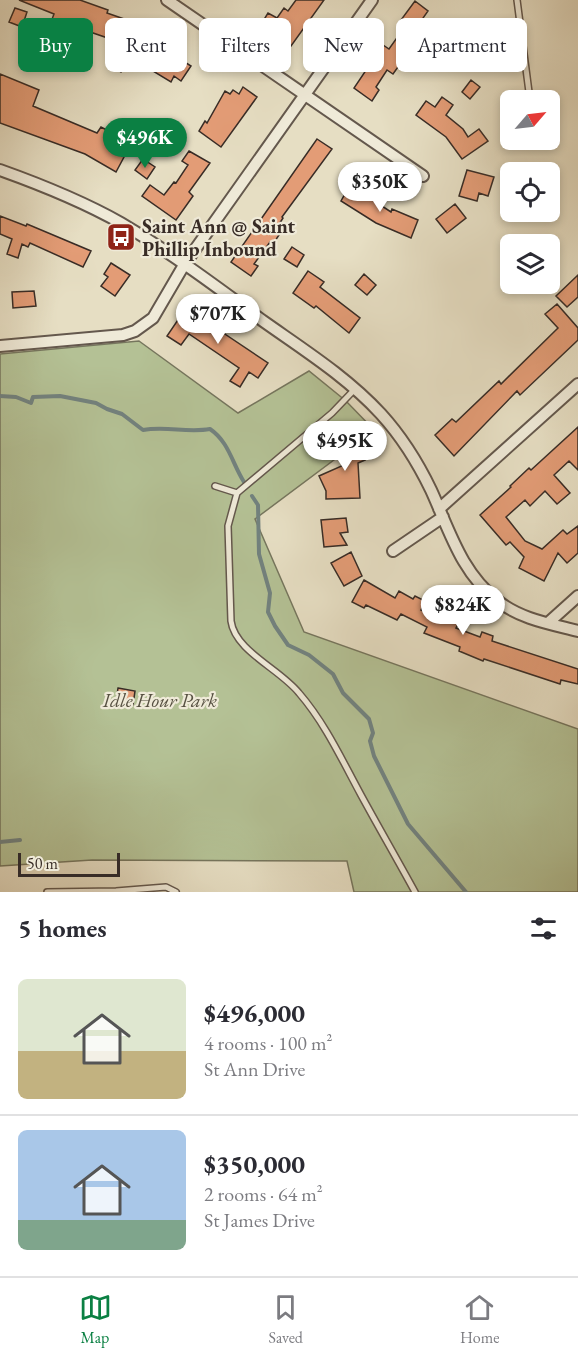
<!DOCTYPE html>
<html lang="en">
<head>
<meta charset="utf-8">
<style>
  :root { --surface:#fff; --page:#f2f2f3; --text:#2b2b33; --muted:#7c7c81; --line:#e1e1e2; --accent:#0b8043 }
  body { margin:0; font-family:"EB Garamond",serif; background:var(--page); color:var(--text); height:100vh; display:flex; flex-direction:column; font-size:22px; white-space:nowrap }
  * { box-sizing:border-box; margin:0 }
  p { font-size:20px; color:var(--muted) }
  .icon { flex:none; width:33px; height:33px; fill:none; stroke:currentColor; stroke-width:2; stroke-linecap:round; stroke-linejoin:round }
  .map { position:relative; height:892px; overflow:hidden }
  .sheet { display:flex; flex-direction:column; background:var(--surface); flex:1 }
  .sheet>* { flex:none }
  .hud { position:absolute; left:18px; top:18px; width:543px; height:54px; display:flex; gap:12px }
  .needle { width:39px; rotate:62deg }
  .buttons { position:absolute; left:500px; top:90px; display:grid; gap:12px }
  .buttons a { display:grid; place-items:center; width:60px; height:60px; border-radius:9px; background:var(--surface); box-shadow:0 3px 9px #0003; font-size:30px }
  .scale { position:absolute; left:18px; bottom:15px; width:102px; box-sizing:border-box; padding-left:6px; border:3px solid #382c26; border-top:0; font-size:16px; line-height:21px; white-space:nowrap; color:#382c26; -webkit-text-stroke:4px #efead8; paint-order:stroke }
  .price { position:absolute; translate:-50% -51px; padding:0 14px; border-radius:21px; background:#fff; color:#222; font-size:20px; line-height:39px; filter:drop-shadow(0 2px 3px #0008) }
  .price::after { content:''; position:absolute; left:50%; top:36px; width:18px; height:14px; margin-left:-9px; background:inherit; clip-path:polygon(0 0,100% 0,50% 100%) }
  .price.on { background:var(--accent); color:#fff }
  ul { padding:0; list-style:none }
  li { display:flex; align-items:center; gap:18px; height:150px; padding:0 18px }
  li+li { border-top:2px solid var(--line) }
  li span { display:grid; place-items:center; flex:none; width:168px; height:120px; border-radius:9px; color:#555 }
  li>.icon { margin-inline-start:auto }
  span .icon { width:72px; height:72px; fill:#fffc; stroke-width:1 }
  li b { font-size:26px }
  h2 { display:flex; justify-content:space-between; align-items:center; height:72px; padding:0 18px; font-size:26px }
  .tag { padding:0 21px; border-radius:9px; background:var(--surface); box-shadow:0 3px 9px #0003; font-size:21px; line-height:54px }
  .tag.on { background:var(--accent); color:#fff }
  .tab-bar { display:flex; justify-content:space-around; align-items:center; height:84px; border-top:2px solid var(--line); background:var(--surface); font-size:16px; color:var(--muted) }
  .tab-bar a { display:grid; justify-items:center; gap:3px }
  .tab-bar .on { color:var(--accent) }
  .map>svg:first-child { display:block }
  .green { fill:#b4c195; stroke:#76765e; stroke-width:1.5 }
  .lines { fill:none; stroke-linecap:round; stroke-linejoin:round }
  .stream { stroke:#72827f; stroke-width:4 }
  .building { fill:#e39c76; stroke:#382c26; stroke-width:1.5 }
  .lane-casing { stroke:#64584d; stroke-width:8 }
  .street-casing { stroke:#64584d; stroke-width:14 }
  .lane { stroke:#efead8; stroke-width:5 }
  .street { stroke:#efead8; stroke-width:10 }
  .labels { text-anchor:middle; stroke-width:4.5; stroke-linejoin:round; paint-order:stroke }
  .poi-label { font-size:20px; font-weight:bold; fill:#382c26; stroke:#efead8; text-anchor:start }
  .park-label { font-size:20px; font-style:italic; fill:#575142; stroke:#efead8 }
</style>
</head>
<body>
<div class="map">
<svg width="578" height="892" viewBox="0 0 578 892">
  <rect width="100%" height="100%" fill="#e6dec3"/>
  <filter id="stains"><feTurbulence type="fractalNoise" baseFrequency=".00333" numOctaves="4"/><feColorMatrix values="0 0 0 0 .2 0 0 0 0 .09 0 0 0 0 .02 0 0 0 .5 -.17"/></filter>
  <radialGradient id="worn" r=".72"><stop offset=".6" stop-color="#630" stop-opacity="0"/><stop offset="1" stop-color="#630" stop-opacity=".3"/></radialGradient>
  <path class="green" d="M 139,341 L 238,413 L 309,371 L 346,401 L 374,430 L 255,519 L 304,632 L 578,729 L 578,892 L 354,892 L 347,861 L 92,860 L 0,866 L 0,354 Z"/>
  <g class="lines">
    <path class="stream" d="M 0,396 L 16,397 L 31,403 L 33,397 L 60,396 L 96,403 L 107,409 L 122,414 L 143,430 C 166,426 188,433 210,429 C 229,442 232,463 244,482
      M 252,496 L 258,505 L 259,554 L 270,593 L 268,612 L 275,626 L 288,645 L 309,655 L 333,674 L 343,693 L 369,719 L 373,733 L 370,741 L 374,756 L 408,824 L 466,892
      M 0,842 L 20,840"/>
  </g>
  <path class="building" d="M 19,0 L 80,0 L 108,10 L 107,13 L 127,20 L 125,24 L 191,66 L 181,81 L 174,76 L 171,82 L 130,57 L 121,72 L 111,66 L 125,44 L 64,23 L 58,40 L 46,35 L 54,14 Z
    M 296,0 L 324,0 L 291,46 L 260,26 L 268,13 L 277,18 L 284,8 L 288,11 Z
    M 415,1 L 428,11 L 407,41 L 413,46 L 393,74 L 387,70 L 376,87 L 379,90 L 372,101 L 354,88 L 383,45 L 389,49 L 404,28 L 398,24 Z
    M 15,8 L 27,12 L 22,27 L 9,22 Z
    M 0,74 L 39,90 L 33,106 L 97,133 L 101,127 L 122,138 L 114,151 L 124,157 L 116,172 L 85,154 L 0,123 Z
    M 471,80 L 480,87 L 470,99 L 462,92 Z
    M 243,87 L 257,97 L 221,147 L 199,131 L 205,121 L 207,123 L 225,91 L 230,94 L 233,90 L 239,94 Z
    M 442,97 L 453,105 L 446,115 L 463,129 L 468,137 L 479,129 L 488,141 L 462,159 L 446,137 L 416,115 L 426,101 L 435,107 Z
    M 317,139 L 332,149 L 282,217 L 283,218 L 274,232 L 279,235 L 273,244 L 270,242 L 254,264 L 258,266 L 251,276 L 231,262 Z
    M 189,151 L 210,163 L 189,192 L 193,196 L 176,220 L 142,196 L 150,185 L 164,195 L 174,182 L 176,183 L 188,165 L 182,161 Z
    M 143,159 L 155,167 L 147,179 L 135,170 Z
    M 467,170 L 494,177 L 488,196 L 479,193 L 477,201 L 459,196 Z
    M 350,185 L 391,212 L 392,209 L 418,220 L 411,238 L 376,223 L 341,201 Z
    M 455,204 L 466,218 L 447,233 L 436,219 Z
    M 0,216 L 26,226 L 27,224 L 91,251 L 83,267 L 30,243 L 28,247 L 22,244 L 18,258 L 7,254 L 12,239 L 0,234 Z
    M 292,247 L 304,255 L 297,267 L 284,259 Z
    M 111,263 L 130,275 L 115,296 L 101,286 L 108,277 L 104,274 Z
    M 308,271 L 324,282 L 320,287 L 360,318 L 349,333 L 316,306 L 314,308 L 293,293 Z
    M 364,274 L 376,285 L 367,295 L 355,285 Z
    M 578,275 L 578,297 L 567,307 L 556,296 Z
    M 34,291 L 36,306 L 13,308 L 12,292 Z
    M 557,304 L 578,328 L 578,340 L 520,395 L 517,391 L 454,456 L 435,435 L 452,419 L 456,422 L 499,381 L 501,384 L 558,328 L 545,314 Z
    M 186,308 L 268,363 L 258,378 L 249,372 L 240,387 L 230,381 L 239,368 L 189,334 L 181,345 L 167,336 Z
    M 578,427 L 578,470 L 569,461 L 554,475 L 570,493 L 557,504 L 545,491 L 530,506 L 525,500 L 506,517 L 525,541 L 542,549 L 563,530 L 567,534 L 578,526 L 578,553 L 567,563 L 558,553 L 544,581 L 519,568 L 524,557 L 510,542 L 506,545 L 480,515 L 511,487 L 510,486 L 529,468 L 531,470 Z
    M 356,436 L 363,449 L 361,452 L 365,460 L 358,463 L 360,498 L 326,499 L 326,491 L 319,476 L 344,465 L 335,447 Z
    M 346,518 L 348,532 L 340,533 L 347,545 L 324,547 L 321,520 Z
    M 351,552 L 362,576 L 344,586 L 331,563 Z
    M 364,580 L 395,598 L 399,591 L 413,599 L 415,596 L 425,601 L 421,610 L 458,624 L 456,628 L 480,637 L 482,632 L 493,636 L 492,641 L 578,669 L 578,684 L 561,680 L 560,684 L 484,659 L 483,661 L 459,651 L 460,647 L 424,633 L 427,627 L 401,614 L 397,620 L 366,605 L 364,608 L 352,602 Z
    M 118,688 L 135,691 L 133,705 L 116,702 Z"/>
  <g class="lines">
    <g class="lane-casing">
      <path id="lane" d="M 517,0 L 529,92
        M 355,389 L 332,413 L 237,493 L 228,526 L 231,621 C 235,651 280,669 299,693 C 325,723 342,760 361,795 C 379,828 397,859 415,892
        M 215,486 L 237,493
        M 47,892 L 116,891 L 166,887 L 176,892"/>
    </g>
    <g class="street-casing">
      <path id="street" d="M 167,0 L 423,176
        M 0,170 C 42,185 82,201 121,223 C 170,252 217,287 263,321 C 304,350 347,377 381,414 C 401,436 418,463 431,490 C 449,529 461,573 498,601 C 520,619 551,624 578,631
        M 0,346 L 123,335 L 135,331 L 153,318 L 184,265 L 372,0
        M 439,509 L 578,384
        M 393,551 L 443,517
        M 548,623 L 578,596"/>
    </g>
    <use href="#lane" class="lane"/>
    <use href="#street" class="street"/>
  </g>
  <defs>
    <g id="bus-square" transform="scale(1.5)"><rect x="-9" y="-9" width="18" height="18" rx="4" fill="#8f2418" stroke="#efead8"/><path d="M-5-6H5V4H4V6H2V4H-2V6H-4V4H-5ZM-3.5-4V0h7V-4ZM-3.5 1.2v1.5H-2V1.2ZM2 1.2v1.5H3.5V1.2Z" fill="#fff"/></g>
  </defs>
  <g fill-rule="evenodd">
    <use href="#bus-square" x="121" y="237"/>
  </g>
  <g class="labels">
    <g class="poi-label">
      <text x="142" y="233">Saint Ann @ Saint<tspan x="142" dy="23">Phillip Inbound</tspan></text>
    </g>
    <g class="park-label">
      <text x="160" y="707">Idle Hour Park</text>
    </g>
  </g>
  <rect width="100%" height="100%" filter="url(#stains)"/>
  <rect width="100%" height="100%" fill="url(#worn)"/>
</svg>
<div class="buttons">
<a><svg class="needle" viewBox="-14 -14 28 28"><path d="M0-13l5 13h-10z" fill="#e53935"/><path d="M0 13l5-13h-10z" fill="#7c7c81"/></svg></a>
<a><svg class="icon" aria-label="locate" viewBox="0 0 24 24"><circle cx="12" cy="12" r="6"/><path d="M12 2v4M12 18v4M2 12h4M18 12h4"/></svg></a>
<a><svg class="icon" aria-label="layers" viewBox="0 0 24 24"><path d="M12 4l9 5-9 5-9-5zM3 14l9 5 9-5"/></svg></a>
</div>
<div class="scale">50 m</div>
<b class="price on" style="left:145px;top:169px">$496K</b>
<b class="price" style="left:380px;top:213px">$350K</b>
<b class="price" style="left:218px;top:345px">$707K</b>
<b class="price" style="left:345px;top:472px">$495K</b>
<b class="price" style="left:463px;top:636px">$824K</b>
<div class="hud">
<a class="tag on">Buy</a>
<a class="tag">Rent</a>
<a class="tag">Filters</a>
<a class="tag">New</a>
<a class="tag">Apartment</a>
</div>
</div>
<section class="sheet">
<h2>5 homes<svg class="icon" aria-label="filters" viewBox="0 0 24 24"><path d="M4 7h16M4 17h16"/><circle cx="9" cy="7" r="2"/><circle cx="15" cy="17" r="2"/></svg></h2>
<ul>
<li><span style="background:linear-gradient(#dfe7d0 60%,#c2b280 0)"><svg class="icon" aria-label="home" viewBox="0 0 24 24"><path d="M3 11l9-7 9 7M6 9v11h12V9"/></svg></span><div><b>$496,000</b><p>4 rooms · 100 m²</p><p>St Ann Drive</p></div></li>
<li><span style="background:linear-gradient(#a9c7e8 75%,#7fa58c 0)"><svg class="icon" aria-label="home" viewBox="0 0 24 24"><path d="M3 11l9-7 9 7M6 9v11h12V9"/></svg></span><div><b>$350,000</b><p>2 rooms · 64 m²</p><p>St James Drive</p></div></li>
</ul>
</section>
<nav class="tab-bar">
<a class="on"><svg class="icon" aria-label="map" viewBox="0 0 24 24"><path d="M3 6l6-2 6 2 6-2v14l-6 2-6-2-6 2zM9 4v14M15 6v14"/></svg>Map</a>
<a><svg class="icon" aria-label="saved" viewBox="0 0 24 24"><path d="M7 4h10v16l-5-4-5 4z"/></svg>Saved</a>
<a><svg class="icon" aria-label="home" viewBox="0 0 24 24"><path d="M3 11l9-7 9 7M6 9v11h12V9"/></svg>Home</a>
</nav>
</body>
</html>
